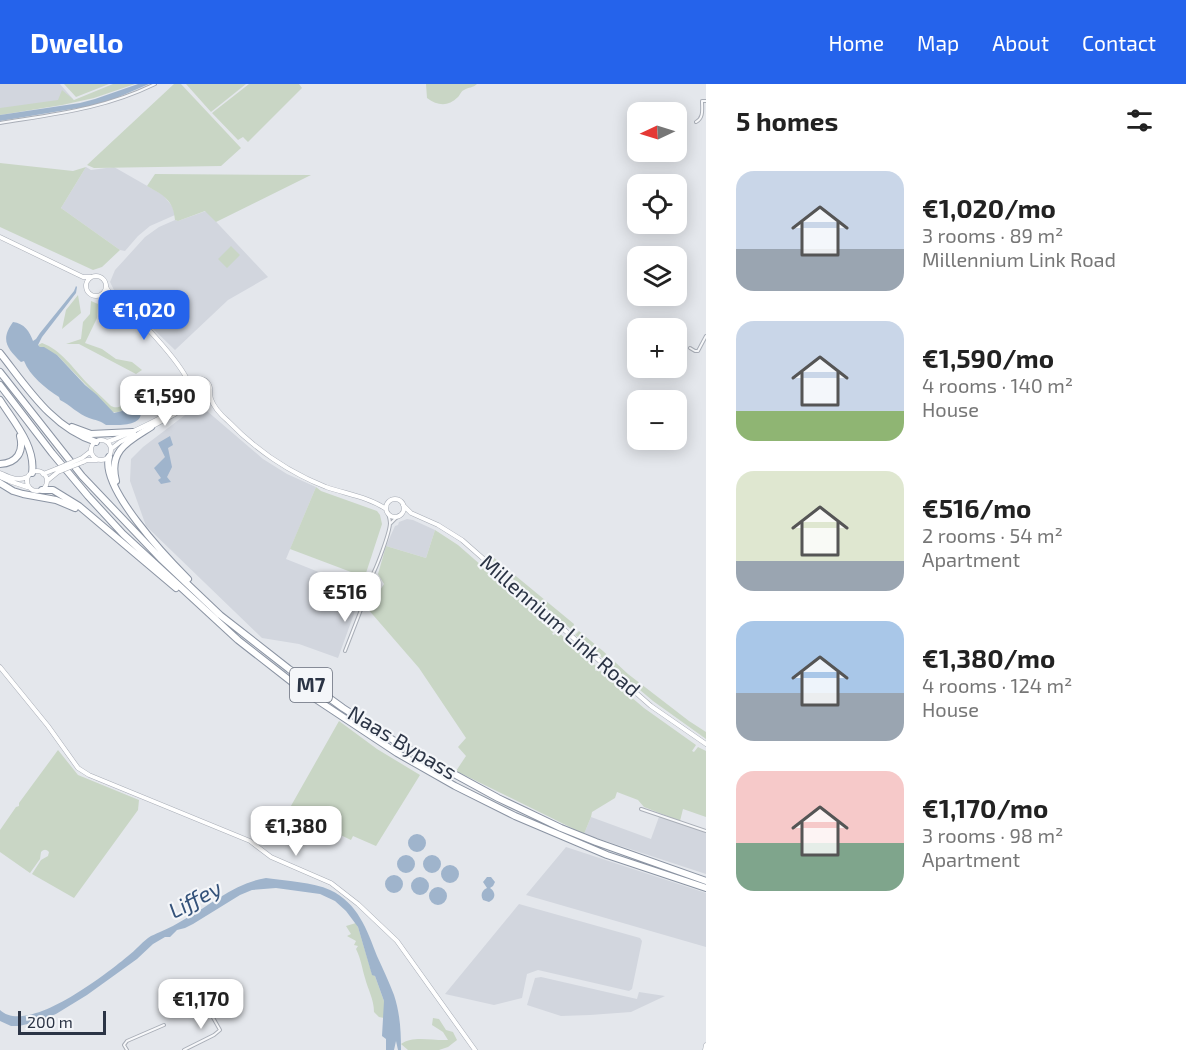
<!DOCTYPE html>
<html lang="en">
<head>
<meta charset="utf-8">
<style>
  :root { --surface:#fff; --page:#f2f2f2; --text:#222; --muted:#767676; --accent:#2563eb }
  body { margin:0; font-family:"Exo 2",sans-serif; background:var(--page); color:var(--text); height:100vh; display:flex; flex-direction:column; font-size:22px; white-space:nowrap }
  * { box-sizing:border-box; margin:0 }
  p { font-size:20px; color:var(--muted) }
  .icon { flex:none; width:33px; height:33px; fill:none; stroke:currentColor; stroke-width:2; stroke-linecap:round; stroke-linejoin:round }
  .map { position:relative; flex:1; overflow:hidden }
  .side { display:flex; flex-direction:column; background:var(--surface); width:480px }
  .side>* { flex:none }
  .needle { width:39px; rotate:266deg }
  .controls { position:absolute; left:627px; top:18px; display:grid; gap:12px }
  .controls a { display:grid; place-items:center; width:60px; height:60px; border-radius:12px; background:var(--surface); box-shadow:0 3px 15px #0003; font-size:30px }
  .scale { position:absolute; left:18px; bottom:15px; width:88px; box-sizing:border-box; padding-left:6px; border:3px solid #2b3445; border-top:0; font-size:16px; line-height:21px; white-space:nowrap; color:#2b3445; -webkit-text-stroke:4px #f4f6f9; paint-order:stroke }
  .price { position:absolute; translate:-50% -51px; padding:0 14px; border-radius:12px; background:#fff; color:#222; font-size:20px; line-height:39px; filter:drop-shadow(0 2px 3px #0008) }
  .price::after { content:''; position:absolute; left:50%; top:36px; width:18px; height:14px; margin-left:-9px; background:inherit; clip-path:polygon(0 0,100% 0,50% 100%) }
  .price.active { background:var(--accent); color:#fff }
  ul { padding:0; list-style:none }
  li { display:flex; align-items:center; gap:18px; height:150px; padding:0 30px }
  li span { display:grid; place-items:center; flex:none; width:168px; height:120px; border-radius:18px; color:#555 }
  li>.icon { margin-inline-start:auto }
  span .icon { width:72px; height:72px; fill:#fffc; stroke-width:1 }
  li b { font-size:26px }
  h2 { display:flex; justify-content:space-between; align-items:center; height:72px; padding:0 30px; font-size:26px }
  header { display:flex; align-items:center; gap:36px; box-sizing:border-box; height:84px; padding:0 30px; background:var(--accent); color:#fff }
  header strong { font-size:28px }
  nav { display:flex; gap:33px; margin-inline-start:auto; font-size:21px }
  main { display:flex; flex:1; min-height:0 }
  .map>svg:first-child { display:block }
  .built { fill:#d2d6de }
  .green { fill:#c9d6c5 }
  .water { fill:#9fb4cc }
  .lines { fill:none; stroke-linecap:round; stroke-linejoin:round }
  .street-casing { stroke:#a9aeb7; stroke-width:4 }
  .secondary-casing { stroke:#a9aeb7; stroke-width:5 }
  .highway-casing { stroke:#8b94a3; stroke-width:8 }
  .street { stroke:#f7f8fa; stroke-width:2 }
  .secondary { stroke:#fff; stroke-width:4 }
  .highway { stroke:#fff; stroke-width:6 }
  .secondary-bridge-casing { stroke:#a9aeb7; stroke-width:5; stroke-linecap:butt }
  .secondary-bridge { stroke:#fff; stroke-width:4 }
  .labels { text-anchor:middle; stroke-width:4.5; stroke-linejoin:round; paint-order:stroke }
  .shield { fill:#f4f6f9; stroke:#676e7b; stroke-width:1.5 }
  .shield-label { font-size:20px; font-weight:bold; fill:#2b3445 }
  .street-label { font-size:21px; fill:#2b3445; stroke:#f4f6f9 }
  .water-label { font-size:22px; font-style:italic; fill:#34527a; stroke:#f4f6f9 }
</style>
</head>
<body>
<header>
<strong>Dwello</strong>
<nav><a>Home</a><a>Map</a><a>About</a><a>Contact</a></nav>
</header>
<main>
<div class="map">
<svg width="706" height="966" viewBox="0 0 706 966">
  <rect width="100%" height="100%" fill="#e4e7ec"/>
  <path class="built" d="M 0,0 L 60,0 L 73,15 L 0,27 Z
    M 86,83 L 91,86 L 114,83 L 163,111 L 172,122 L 175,131 L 150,142 L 138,152 L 125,167 L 120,166 L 61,124 Z
    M 206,127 L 268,193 L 228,216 L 175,266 L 115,208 L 110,198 L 115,186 L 126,174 L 145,153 L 159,143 L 175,136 L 178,137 Z
    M 193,325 L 203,325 L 207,327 L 263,375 L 287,390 L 316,403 L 286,475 L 354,502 L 359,516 L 338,574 L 299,560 L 262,554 L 146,442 L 130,397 L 131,375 L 143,363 Z
    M 407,435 L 413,436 L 435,446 L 426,474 L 386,462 L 395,442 L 398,441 L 399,438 Z
    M 660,730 L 706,746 L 706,790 L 584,750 L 591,733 L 651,755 Z
    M 566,763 L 706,809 L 706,863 L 526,811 Z
    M 519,820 L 640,854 L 642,857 L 632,905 L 629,907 L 538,886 L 527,890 L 522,914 L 494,921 L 445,910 Z
    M 541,893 L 637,915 L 639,908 L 665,912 L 631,928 L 590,931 L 561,932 L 527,921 L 535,894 Z"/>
  <path class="green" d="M 64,0 L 109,0 L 76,13 Z
    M 113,0 L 135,0 L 94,14 L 62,21 L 0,31 L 0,24 L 58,16 L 62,6 L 74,16 Z
    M 174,0 L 181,0 L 241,64 L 221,82 L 94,84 L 87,81 Z
    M 186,0 L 246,0 L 211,28 Z
    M 249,0 L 299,0 L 302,4 L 248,58 L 243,53 L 238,56 L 212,29 Z
    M 426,0 L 477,0 C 473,4 469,3 464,6 C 461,7 460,11 458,13 C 448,23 438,22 427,14 Z
    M 0,79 L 73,87 L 86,83 L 61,124 L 120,166 L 102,183 L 93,186 L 0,143 Z
    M 155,90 L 311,91 L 216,138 L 205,127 L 178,137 L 175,136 C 173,115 164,112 147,102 Z
    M 231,162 L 240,171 L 227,184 L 218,175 Z
    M 78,211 L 81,229 L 62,245 L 66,226 Z
    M 91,217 L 98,220 L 97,234 L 85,259 L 102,265 L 116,275 L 132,278 L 142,286 L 136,290 L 79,260 L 66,260 L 81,255 L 83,238 L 90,230 Z
    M 42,259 C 61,266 73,284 86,298 C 94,306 103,314 111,322 C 119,326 123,319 131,320 C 125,323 121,330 112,328 L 57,271 L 40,263 L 38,261 Z
    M 316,403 L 321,407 L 377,427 L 380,431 L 382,440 L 366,489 L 359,491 L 290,465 Z
    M 435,446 L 458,461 L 482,482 L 479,485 L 481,486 L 484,483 L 555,546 L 552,550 L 554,551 L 557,547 L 597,583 L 595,586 L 596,587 L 598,585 L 644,624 L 696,661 L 692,667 L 694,668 L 698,663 L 706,667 L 706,733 L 683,725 L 680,737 L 644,723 L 638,716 L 617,708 L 615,714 L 592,728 L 591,733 L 584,750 L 456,687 L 466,672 L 458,663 L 466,654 L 419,584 L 367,524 L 372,513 L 377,511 L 384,500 L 378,490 L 386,462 L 426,474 Z
    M 493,473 L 574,540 L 573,547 L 491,476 Z
    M 579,547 L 603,567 L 628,590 L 689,637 L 706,648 L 706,655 L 653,617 L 575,551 Z
    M 339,637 L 377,665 L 420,691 L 376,762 L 353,752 L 351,756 L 332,747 L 327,754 L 283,736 Z
    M 58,666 L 78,691 L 139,716 L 138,726 L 74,814 L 32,790 L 41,776 L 48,772 L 49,768 C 46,765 44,765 41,768 L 40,775 L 30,789 L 0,768 L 0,746 L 16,723 L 19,722 L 19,719 Z
    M 356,839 L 358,843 L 372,890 L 375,892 L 384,917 L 384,934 L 379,933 L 374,928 C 374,915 368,906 365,894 C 362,884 361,875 356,865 L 358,862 L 354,861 L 356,857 L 347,852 L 351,850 L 346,842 Z
    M 433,934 L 439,935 L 446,946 L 453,948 L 457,956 L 448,963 L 439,966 L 408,966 L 401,960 C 413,951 433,957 448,956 L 443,948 L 432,941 Z"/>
  <path class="water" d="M 138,0 L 149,0 L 114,15 L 90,22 L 0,37 L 0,31 L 80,19 L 95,15 Z
    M 76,202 L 77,203 L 76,209 L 42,253 L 38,261 L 40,263 L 44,263 L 57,271 L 85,301 L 97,311 L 114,329 L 122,327 L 131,320 L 136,320 L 141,312 L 141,302 L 147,296 L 148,297 L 143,303 L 143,317 L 140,325 C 146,343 117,341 106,341 C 101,337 95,336 89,334 C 78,330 70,321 60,316 L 59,313 C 45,304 30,292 24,277 L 21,278 C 7,264 0,256 13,238 C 24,239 30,248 33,257 L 36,255 L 40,249 L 74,207 Z
    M 170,352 L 173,361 L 168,364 L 172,383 L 167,393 L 171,398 L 161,400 L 158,396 L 161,394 L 154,384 L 165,373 L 158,359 Z
    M408 759a9 9 0 1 1 18 0a9 9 0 1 1-18 0Z
    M423 780a9 9 0 1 1 18 0a9 9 0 1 1-18 0Z
    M397 780a9 9 0 1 1 18 0a9 9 0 1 1-18 0Z
    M441 790a9 9 0 1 1 18 0a9 9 0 1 1-18 0Z
    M385 800a9 9 0 1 1 18 0a9 9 0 1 1-18 0Z
    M411 802a9 9 0 1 1 18 0a9 9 0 1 1-18 0Z
    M 487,793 L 491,793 L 495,798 L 493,802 L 490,804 C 496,808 496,815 489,818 L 483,816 C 480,811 482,806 487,804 L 483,798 Z
    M 266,794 C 286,797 313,798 330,806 C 358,819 367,846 377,872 C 383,885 389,898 394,911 C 400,929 401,947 401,966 L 398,966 L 396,957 L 394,966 L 386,966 L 386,955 L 382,952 L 384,917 L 375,892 L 372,891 L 358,843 L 346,827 L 335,817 L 320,810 L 276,804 L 252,806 L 240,811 L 193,840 L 185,844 L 177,846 L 170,853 L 165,853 L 153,860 L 137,875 L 87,911 L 56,930 L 36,938 L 19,942 L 11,942 L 0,937 L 0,926 C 27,952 105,891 128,872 C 135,867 141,859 148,854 C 152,851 156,850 160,848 C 169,844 177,840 185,835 C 212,820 235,799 266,794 Z
    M429 812a9 9 0 1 1 18 0a9 9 0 1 1-18 0Z"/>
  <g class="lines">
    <g class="street-casing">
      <path id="street" d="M 696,38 C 704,34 702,25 702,17 L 706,17
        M 0,39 C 55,30 104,25 155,0
        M 690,264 L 695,267 L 698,267 L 706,252
        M 390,440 L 399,431
        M 371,493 C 376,486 390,448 390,439 C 390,436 389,433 388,429
        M 357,496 C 363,495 369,491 374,494 L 378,499 L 376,506 L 371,508 L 364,506 L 362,500 L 365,495
        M 345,567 L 364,518 L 366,507
        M 641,725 L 706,747
        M 127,966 L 124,961 L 127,957 L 164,941
        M 184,966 L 214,951 L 220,946 L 207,923"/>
    </g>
    <g class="secondary-casing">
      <path id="secondary" d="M 0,153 L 83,193 L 91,193
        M86 202a10 10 0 1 1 20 0a10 10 0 1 1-20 0Z
        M 106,203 C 111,213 121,218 129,226 C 145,241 184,282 190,302
        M190 305a10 10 0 1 1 20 0a10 10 0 1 1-20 0Z
        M 210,306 C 210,309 210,312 211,315 C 214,324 221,331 228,337 C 255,365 290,389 326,403 C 346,410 369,413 386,425
        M 151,343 L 175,330 L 196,314
        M91 366a10 10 0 1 1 20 0a10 10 0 1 1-20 0Z
        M 107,358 C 124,352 176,329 186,316 C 186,315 190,308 190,307
        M 111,365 L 120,358 L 134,351
        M 82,374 L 91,367
        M 83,378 L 87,376 L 97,376
        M27 397a10 10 0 1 1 20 0a10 10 0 1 1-20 0Z
        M 0,389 C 9,393 18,398 27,393
        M 43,390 L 56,385
        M 0,393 L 9,397 L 27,403
        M 47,397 L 58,388
        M386 424a9 9 0 1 1 18 0a9 9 0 1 1-18 0Z
        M 403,421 L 411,429 L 438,441 L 462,456 L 651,622 L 706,660
        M 0,583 L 48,642 L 78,684 L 89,691 L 250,757 L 271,773 L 331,799 L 358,820 L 397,857 L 475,966
        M 705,966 L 706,961"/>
    </g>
    <g class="highway-casing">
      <path id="highway" d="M 0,269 C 27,303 52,344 96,358
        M 0,288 L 82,392 L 160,474 L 220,531 L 289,585 L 343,624 L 401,661 L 498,714 L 561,744 L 596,758 L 706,797
        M 0,301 L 52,369 L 88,412 L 123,450 L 238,556 L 302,606 L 397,669 L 455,702 L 515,732 L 607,771 L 706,804
        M 0,316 C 13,337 36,362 32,389
        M 72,343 L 91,350 L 133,348
        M 109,373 C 100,404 167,474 188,495
        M 0,380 C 17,379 24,368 20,352
        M 116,397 C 108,366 129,357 151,343
        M 0,399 L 13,407 L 23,410 L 56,416 L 75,424
        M 42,406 L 53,406 L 79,422 L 176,504"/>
    </g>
    <use href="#street" class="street"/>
    <use href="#secondary" class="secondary"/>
    <use href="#highway" class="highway"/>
    <g class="secondary-bridge-casing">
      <path id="secondary-bridge" d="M 56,385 L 82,374
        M 58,388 L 83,378"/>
    </g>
    <use href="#secondary-bridge" class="secondary-bridge"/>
  </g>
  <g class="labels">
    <rect class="shield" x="290" y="584" width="42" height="34" rx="4.5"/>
    <g class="shield-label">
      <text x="311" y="608">M7</text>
    </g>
    <g class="street-label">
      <text transform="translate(560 542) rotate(41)" y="7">Millennium Link Road</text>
      <text transform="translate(402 659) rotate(31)" y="7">Naas Bypass</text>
    </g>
    <g class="water-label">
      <text transform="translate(195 815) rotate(-28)" y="8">Liffey</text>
    </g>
  </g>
</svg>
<div class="controls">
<a><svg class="needle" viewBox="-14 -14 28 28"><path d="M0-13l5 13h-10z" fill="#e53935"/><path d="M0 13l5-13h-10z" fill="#767676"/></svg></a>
<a><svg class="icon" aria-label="locate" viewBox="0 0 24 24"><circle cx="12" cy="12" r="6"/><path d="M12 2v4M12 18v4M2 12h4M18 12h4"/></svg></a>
<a><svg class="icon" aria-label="layers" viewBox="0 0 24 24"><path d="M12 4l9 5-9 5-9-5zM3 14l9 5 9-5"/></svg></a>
<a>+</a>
<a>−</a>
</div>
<div class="scale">200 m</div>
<b class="price active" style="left:144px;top:257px">€1,020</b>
<b class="price" style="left:165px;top:343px">€1,590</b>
<b class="price" style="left:345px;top:539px">€516</b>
<b class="price" style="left:296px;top:773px">€1,380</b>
<b class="price" style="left:201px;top:946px">€1,170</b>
</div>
<section class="side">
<h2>5 homes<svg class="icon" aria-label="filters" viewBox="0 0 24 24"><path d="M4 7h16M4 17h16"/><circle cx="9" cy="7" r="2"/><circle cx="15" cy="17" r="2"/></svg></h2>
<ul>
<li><span style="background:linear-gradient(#c9d6e8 65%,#9aa5b1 0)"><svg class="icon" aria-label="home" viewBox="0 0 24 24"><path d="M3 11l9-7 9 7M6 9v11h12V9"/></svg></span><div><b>€1,020/mo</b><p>3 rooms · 89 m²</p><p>Millennium Link Road</p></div></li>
<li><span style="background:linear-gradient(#c9d6e8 75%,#8fb573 0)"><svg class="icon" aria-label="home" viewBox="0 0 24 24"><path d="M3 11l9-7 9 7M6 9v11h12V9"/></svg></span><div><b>€1,590/mo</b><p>4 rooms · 140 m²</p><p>House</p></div></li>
<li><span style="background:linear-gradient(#dfe7d0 75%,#9aa5b1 0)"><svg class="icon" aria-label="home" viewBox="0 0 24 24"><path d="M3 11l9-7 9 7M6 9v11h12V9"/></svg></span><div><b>€516/mo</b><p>2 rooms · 54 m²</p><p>Apartment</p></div></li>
<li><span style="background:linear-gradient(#a9c7e8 60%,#9aa5b1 0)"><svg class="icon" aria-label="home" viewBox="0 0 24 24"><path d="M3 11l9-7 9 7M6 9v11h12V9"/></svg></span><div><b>€1,380/mo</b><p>4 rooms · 124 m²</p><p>House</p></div></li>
<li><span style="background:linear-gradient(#f6c9c9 60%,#7fa58c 0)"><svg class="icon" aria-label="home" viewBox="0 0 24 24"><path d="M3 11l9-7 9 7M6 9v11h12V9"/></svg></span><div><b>€1,170/mo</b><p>3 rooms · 98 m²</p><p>Apartment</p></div></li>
</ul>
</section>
</main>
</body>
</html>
